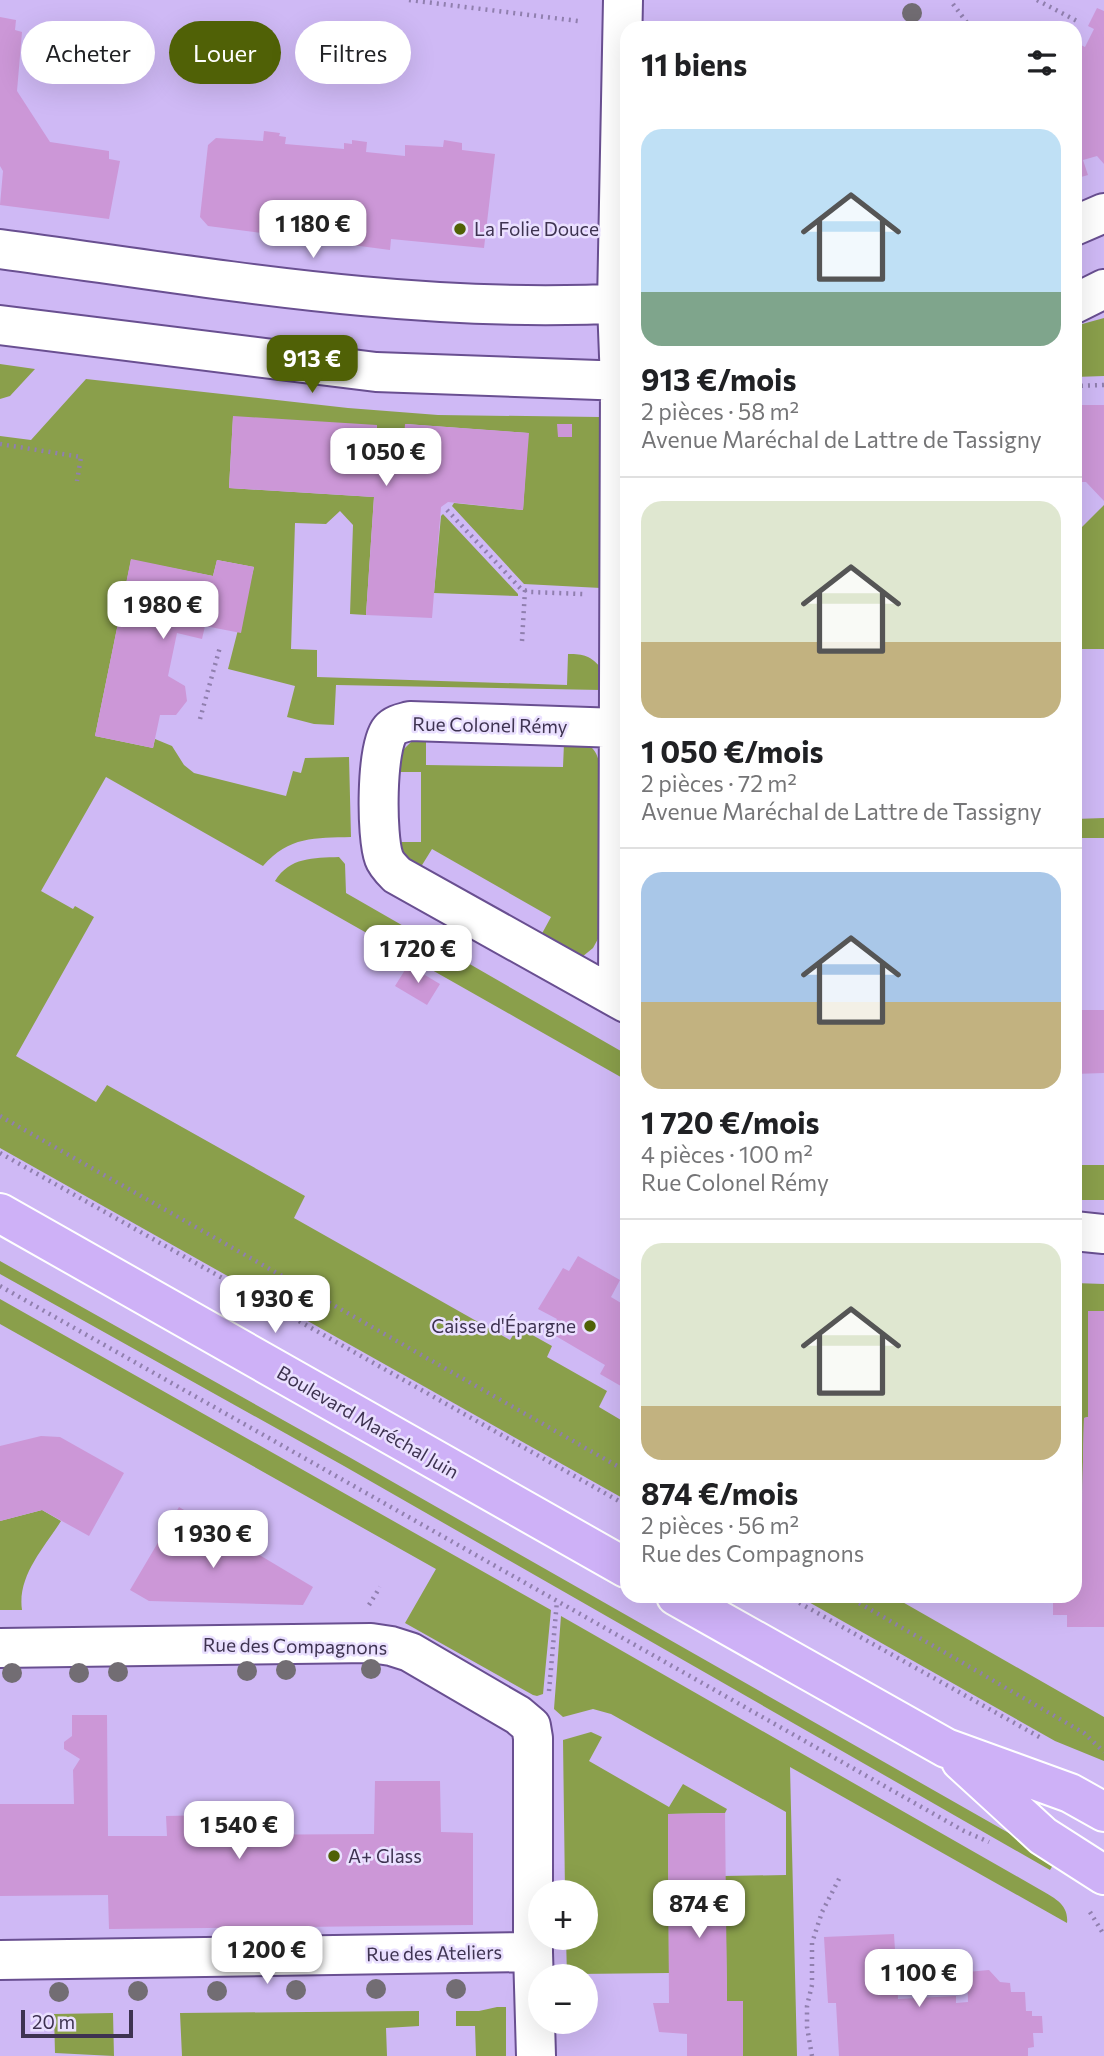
<!DOCTYPE html>
<html lang="fr">
<head>
<meta charset="utf-8">
<style>
  :root { --surface:#fff; --page:#f2f2f2; --text:#202124; --muted:#757577; --line:#e0e0e0; --accent:#506106 }
  body { margin:0; font-family:Commissioner,sans-serif; background:var(--page); color:var(--text); height:100vh; display:flex; flex-direction:column; font-size:26px; white-space:nowrap }
  * { box-sizing:border-box; margin:0 }
  p { font-size:23px; color:var(--muted) }
  .icon { flex:none; width:38px; height:38px; fill:none; stroke:currentColor; stroke-width:2; stroke-linecap:round; stroke-linejoin:round }
  .map { position:relative; flex:1; overflow:hidden }
  .side { position:absolute; left:620px; top:21px; width:462px; height:1582px; display:flex; flex-direction:column; background:var(--surface); border-radius:21px; box-shadow:0 7px 28px #0002 }
  .side>* { flex:none }
  .hud { position:absolute; left:21px; top:21px; width:494px; height:63px; display:flex; gap:14px }
  .buttons { position:absolute; left:528px; top:1880px; display:grid; gap:14px }
  .buttons a { display:grid; place-items:center; width:70px; height:70px; border-radius:50%; background:var(--surface); box-shadow:0 7px 28px #0002; font-size:35px }
  .scale { position:absolute; left:21px; bottom:18px; width:112px; box-sizing:border-box; padding-left:7px; border:4px solid #3e3351; border-top:0; font-size:19px; line-height:24px; white-space:nowrap; color:#3e3351; -webkit-text-stroke:5px #eae0ff; paint-order:stroke }
  .price { position:absolute; translate:-50% -60px; padding:0 16px; border-radius:14px; background:#fff; color:#222; font-size:23px; line-height:46px; filter:drop-shadow(0 2px 4px #0008) }
  .price::after { content:''; position:absolute; left:50%; top:42px; width:21px; height:16px; margin-left:-10px; background:inherit; clip-path:polygon(0 0,100% 0,50% 100%) }
  .price.current { background:var(--accent); color:#fff }
  ul { padding:0; list-style:none }
  li { display:grid; align-content:center; gap:14px; height:371px; padding:0 21px }
  li+li { border-top:2px solid var(--line) }
  li span { display:grid; place-items:center; height:217px; border-radius:21px; color:#555 }
  li>.icon { margin-inline-start:auto }
  span .icon { width:126px; height:126px; fill:#fffc; stroke-width:1 }
  li b { font-size:30px }
  h2 { display:flex; justify-content:space-between; align-items:center; height:84px; padding:0 21px; font-size:30px }
  .pill { padding:0 24px; border-radius:32px; background:var(--surface); box-shadow:0 7px 28px #0002; font-size:24px; line-height:63px }
  .pill.current { background:var(--accent); color:#fff }
  .map>svg:first-child { display:block }
  .green { fill:#8a9f4b }
  .building { fill:#cc97d7 }
  .lines { fill:none; stroke-linecap:round; stroke-linejoin:round }
  .minor-casing { stroke:#694f91; stroke-width:42 }
  .major-casing { stroke:#fff; stroke-width:42 }
  .path { stroke:#907fae; stroke-width:4.5; stroke-dasharray:2 5; stroke-linecap:butt }
  .minor { stroke:#fff; stroke-width:38 }
  .major { stroke:#ceb1f7; stroke-width:38 }
  .tree { fill:#726d73 }
  .poi-dot { fill:#506106; stroke:#eae0ff; stroke-width:2.5 }
  .labels { text-anchor:middle; stroke-width:5; stroke-linejoin:round; paint-order:stroke }
  .poi-label { font-size:19px; fill:#3e3351; stroke:#eae0ff; text-anchor:start }
  .street-label { font-size:19px; fill:#3e3351; stroke:#eae0ff }
</style>
</head>
<body>
<div class="map">
<svg width="1104" height="2056" viewBox="0 0 1104 2056">
  <rect width="100%" height="100%" fill="#cfb9f5"/>
  <path class="green" d="M 1104,318 L 1104,376 L 1075,377 L 1075,326 Z
    M 0,364 L 35,369 L 10,396 L 0,399 Z
    M 86,379 L 348,408 L 438,415 L 599,417 L 601,429 L 601,588 L 524,584 L 452,506 L 454,503 L 523,510 L 528,433 L 406,424 L 404,437 L 390,463 L 374,463 L 377,426 L 233,417 L 229,488 L 374,497 L 366,615 L 350,614 L 353,525 L 340,511 L 326,524 L 295,523 L 291,649 L 317,650 L 317,677 L 567,685 L 568,654 C 584,654 591,656 601,668 L 601,690 L 336,685 L 334,725 L 314,724 L 287,717 L 295,686 L 228,669 L 254,567 L 217,560 L 213,576 L 131,560 L 95,736 L 153,748 L 155,739 L 172,746 L 184,765 L 194,773 L 286,796 L 293,771 L 301,773 L 305,758 L 349,757 L 351,837 C 315,838 289,836 263,866 L 106,777 L 41,891 L 73,909 L 75,906 L 94,917 L 16,1056 L 96,1102 L 107,1085 L 305,1196 L 294,1218 L 510,1340 L 518,1327 L 552,1346 L 547,1357 L 607,1391 L 599,1407 L 626,1423 L 626,1500 L 0,1148 L 0,436 L 31,440 Z
    M 1104,505 L 1104,649 L 1075,649 L 1075,534 Z
    M 443,514 L 518,594 L 518,596 L 434,593 L 441,516 Z
    M 413,740 L 426,741 L 426,765 L 563,767 L 564,743 C 589,744 595,742 601,769 L 599,937 L 593,948 L 582,957 L 539,939 L 551,917 L 432,849 L 419,870 L 403,860 L 397,842 L 421,842 L 421,772 L 396,772 L 397,756 Z
    M 1104,818 L 1104,838 L 1075,838 L 1075,819 Z
    M 339,857 L 345,864 L 346,893 L 626,1054 L 626,1080 L 275,881 C 290,857 313,858 339,857 Z
    M 1075,1165 L 1104,1165 L 1104,1200 L 1075,1200 Z
    M 0,1261 L 349,1457 L 1056,1860 L 1050,1870 L 344,1466 L 0,1274 Z
    M 1074,1283 L 1104,1284 L 1104,1311 L 1088,1417 L 1084,1418 L 1082,1505 L 1074,1505 Z
    M 0,1299 L 551,1610 L 543,1694 L 537,1696 L 533,1695 L 405,1623 L 436,1569 L 0,1324 Z
    M 42,1510 L 61,1521 C 44,1548 17,1576 22,1610 L 0,1610 L 0,1521 Z
    M 798,1596 L 892,1596 L 1104,1717 L 1104,1761 L 1055,1741 Z
    M 561,1616 L 1039,1889 C 1054,1898 1069,1904 1067,1923 L 790,1767 L 797,2056 L 743,2056 L 743,2001 L 727,2001 L 725,1876 L 786,1875 L 786,1812 L 611,1714 L 593,1709 L 563,1717 L 554,1709 Z
    M 591,1732 L 602,1737 L 589,1761 L 669,1807 L 683,1784 L 727,1809 L 725,1813 L 668,1814 L 669,1973 L 577,1974 L 577,1976 L 567,1976 L 566,1937 L 586,1937 L 586,1892 L 565,1892 L 563,1740 Z
    M 497,2007 L 506,2007 L 506,2056 L 476,2056 L 475,2026 L 456,2026 L 456,2011 L 479,2011 Z
    M 419,2011 L 419,2026 L 386,2028 L 387,2056 L 182,2056 L 180,2013 Z
    M 113,2013 L 114,2056 L 55,2053 L 54,2014 Z"/>
  <path class="building" d="M 1097,8 L 1104,11 L 1104,164 L 1097,156 L 1083,160 L 1088,175 L 1074,179 L 1074,129 L 1079,132 L 1081,128 L 1074,125 L 1074,73 L 1077,68 L 1074,68 L 1077,63 L 1074,62 L 1074,52 L 1079,44 L 1085,47 L 1094,29 L 1088,26 Z
    M 0,17 L 16,20 L 15,30 L 22,32 L 17,91 L 50,142 L 109,151 L 109,159 L 120,161 L 109,219 L 0,205 L 3,171 L 0,166 Z
    M 264,131 L 280,133 L 279,136 L 286,137 L 285,144 L 344,149 L 344,143 L 352,144 L 352,140 L 367,142 L 366,152 L 405,156 L 405,145 L 443,147 L 444,140 L 462,143 L 462,150 L 495,154 L 484,248 L 391,239 L 390,250 L 208,226 L 200,217 L 208,145 L 216,138 L 263,141 Z
    M 1074,405 L 1104,405 L 1104,501 L 1086,482 L 1074,482 Z
    M 233,416 L 377,425 L 374,463 L 390,463 L 404,437 L 405,424 L 529,433 L 523,510 L 448,502 L 441,507 L 432,618 L 366,615 L 374,497 L 229,488 Z
    M 557,424 L 572,424 L 572,437 L 558,437 Z
    M 131,559 L 213,576 L 217,560 L 254,567 L 241,633 L 205,626 L 202,639 L 177,633 L 168,676 L 185,686 L 187,701 L 176,715 L 160,715 L 153,748 L 95,736 Z
    M 408,965 L 440,984 L 427,1005 L 395,986 Z
    M 1074,1010 L 1104,1010 L 1104,1073 L 1074,1074 Z
    M 578,1256 L 620,1280 L 611,1297 L 626,1306 L 626,1389 L 600,1374 L 605,1365 L 549,1332 L 557,1319 L 538,1309 L 563,1268 L 569,1271 Z
    M 1088,1311 L 1104,1311 L 1104,1627 L 1067,1627 L 1067,1615 L 1053,1615 L 1053,1596 L 1074,1596 L 1074,1505 L 1082,1505 L 1084,1418 L 1088,1417 Z
    M 41,1436 L 60,1437 L 124,1473 L 89,1536 L 42,1510 L 0,1521 L 0,1446 Z
    M 179,1507 L 313,1587 L 303,1605 L 149,1601 L 130,1590 Z
    M 72,1715 L 107,1715 L 108,1836 L 167,1836 L 166,1816 L 210,1815 L 211,1835 L 374,1834 L 375,1781 L 440,1781 L 441,1832 L 473,1833 L 473,1925 L 109,1929 L 108,1895 L 0,1896 L 0,1804 L 74,1804 L 73,1770 L 80,1759 L 64,1749 L 64,1742 L 72,1736 Z
    M 725,1813 L 727,2001 L 743,2001 L 743,2056 L 687,2056 L 687,2034 L 659,2032 L 653,2003 L 669,2003 L 668,1814 Z
    M 894,1934 L 898,1999 L 956,1996 L 956,2003 L 968,2002 L 967,1972 L 989,1970 L 1000,1982 L 1010,1983 L 1011,1992 L 1025,1992 L 1026,2011 L 1032,2011 L 1032,2016 L 1042,2016 L 1043,2033 L 1033,2033 L 1034,2047 L 1028,2048 L 1028,2056 L 839,2056 L 836,2003 L 828,2003 L 824,1937 Z"/>
  <g class="lines">
    <g class="minor-casing">
      <path id="minor" d="M 1074,226 L 1104,213
        M 0,249 C 207,277 417,315 626,303
        M 1074,304 L 1104,289
        M 0,325 L 376,372 L 626,381
        M 619,728 L 410,721 C 403,723 395,724 390,730 C 376,746 376,837 384,858 C 386,864 392,870 397,875 L 626,1003
        M 618,998 L 620,382 L 617,304 L 623,0
        M 1074,1231 L 1104,1234
        M 0,1648 L 371,1643 L 391,1646 L 410,1652 L 518,1715 L 531,1726 L 533,1738 L 533,1952 L 536,2056
        M 0,1960 L 533,1952"/>
    </g>
    <g class="major-casing">
      <path id="major" d="M 0,1213 L 626,1568
        M 676,1596 L 946,1748 L 1070,1793 L 1104,1812
        M 961,1761 L 1043,1836 L 1104,1875"/>
    </g>
    <path class="path" d="M 409,0 L 578,21
      M 1037,0 L 1077,21
      M 953,4 L 971,28
      M 1074,386 L 1104,385
      M 0,444 L 81,457 L 77,481
      M 447,510 L 521,589 L 530,592 L 583,594
      M 1074,518 L 1084,509
      M 522,641 L 525,590
      M 200,719 L 220,647
      M 0,1116 L 626,1471
      M 0,1153 L 626,1505
      M 0,1286 L 964,1831 L 989,1842
      M 787,1596 L 1043,1739
      M 847,1596 L 1084,1733 L 1104,1752
      M 369,1605 L 380,1587
      M 549,1691 L 557,1601
      M 1090,1912 L 1104,1935
      M 812,2056 L 807,2027 L 807,2006 L 812,1985 L 812,1943 L 822,1912 L 841,1875"/>
    <use href="#minor" class="minor"/>
    <use href="#major" class="major"/>
  </g>
  <g class="tree">
    <circle cx="912" cy="13" r="10"/>
    <circle cx="371" cy="1669" r="10"/>
    <circle cx="286" cy="1670" r="10"/>
    <circle cx="247" cy="1671" r="10"/>
    <circle cx="118" cy="1672" r="10"/>
    <circle cx="12" cy="1673" r="10"/>
    <circle cx="79" cy="1673" r="10"/>
    <circle cx="376" cy="1989" r="10"/>
    <circle cx="456" cy="1989" r="10"/>
    <circle cx="296" cy="1990" r="10"/>
    <circle cx="138" cy="1991" r="10"/>
    <circle cx="217" cy="1991" r="10"/>
    <circle cx="59" cy="1992" r="10"/>
  </g>
  <g class="poi-dot">
    <circle cx="460" cy="229" r="7"/>
    <circle cx="590" cy="1326" r="7"/>
    <circle cx="334" cy="1856" r="7"/>
  </g>
  <g class="labels">
    <g class="poi-label">
      <text x="474" y="236">La Folie Douce</text>
      <text x="576" y="1333" text-anchor="end">Caisse d'Épargne</text>
      <text x="348" y="1863">A+ Glass</text>
    </g>
    <g class="street-label">
      <text transform="translate(490 725) rotate(1)" y="7">Rue Colonel Rémy</text>
      <text transform="translate(368 1422) rotate(30)" y="7">Boulevard Maréchal Juin</text>
      <text transform="translate(295 1646) rotate(1)" y="7">Rue des Compagnons</text>
      <text transform="translate(434 1953) rotate(-1)" y="7">Rue des Ateliers</text>
    </g>
  </g>
</svg>
<div class="buttons">
<a>+</a>
<a>−</a>
</div>
<div class="scale">20 m</div>
<b class="price" style="left:313px;top:260px">1 180 €</b>
<b class="price current" style="left:312px;top:395px">913 €</b>
<b class="price" style="left:386px;top:488px">1 050 €</b>
<b class="price" style="left:163px;top:641px">1 980 €</b>
<b class="price" style="left:418px;top:985px">1 720 €</b>
<b class="price" style="left:275px;top:1335px">1 930 €</b>
<b class="price" style="left:213px;top:1570px">1 930 €</b>
<b class="price" style="left:239px;top:1861px">1 540 €</b>
<b class="price" style="left:699px;top:1940px">874 €</b>
<b class="price" style="left:267px;top:1986px">1 200 €</b>
<b class="price" style="left:919px;top:2009px">1 100 €</b>
<div class="hud">
<a class="pill">Acheter</a>
<a class="pill current">Louer</a>
<a class="pill">Filtres</a>
</div>
<section class="side">
<h2>11 biens<svg class="icon" aria-label="filters" viewBox="0 0 24 24"><path d="M4 7h16M4 17h16"/><circle cx="9" cy="7" r="2"/><circle cx="15" cy="17" r="2"/></svg></h2>
<ul>
<li><span style="background:linear-gradient(#bfe0f5 75%,#7fa58c 0)"><svg class="icon" aria-label="home" viewBox="0 0 24 24"><path d="M3 11l9-7 9 7M6 9v11h12V9"/></svg></span><div><b>913 €/mois</b><p>2 pièces · 58 m²</p><p>Avenue Maréchal de Lattre de Tassigny</p></div></li>
<li><span style="background:linear-gradient(#dfe7d0 65%,#c2b280 0)"><svg class="icon" aria-label="home" viewBox="0 0 24 24"><path d="M3 11l9-7 9 7M6 9v11h12V9"/></svg></span><div><b>1 050 €/mois</b><p>2 pièces · 72 m²</p><p>Avenue Maréchal de Lattre de Tassigny</p></div></li>
<li><span style="background:linear-gradient(#a9c7e8 60%,#c2b280 0)"><svg class="icon" aria-label="home" viewBox="0 0 24 24"><path d="M3 11l9-7 9 7M6 9v11h12V9"/></svg></span><div><b>1 720 €/mois</b><p>4 pièces · 100 m²</p><p>Rue Colonel Rémy</p></div></li>
<li><span style="background:linear-gradient(#dfe7d0 75%,#c2b280 0)"><svg class="icon" aria-label="home" viewBox="0 0 24 24"><path d="M3 11l9-7 9 7M6 9v11h12V9"/></svg></span><div><b>874 €/mois</b><p>2 pièces · 56 m²</p><p>Rue des Compagnons</p></div></li>
</ul>
</section>
</div>
</body>
</html>
